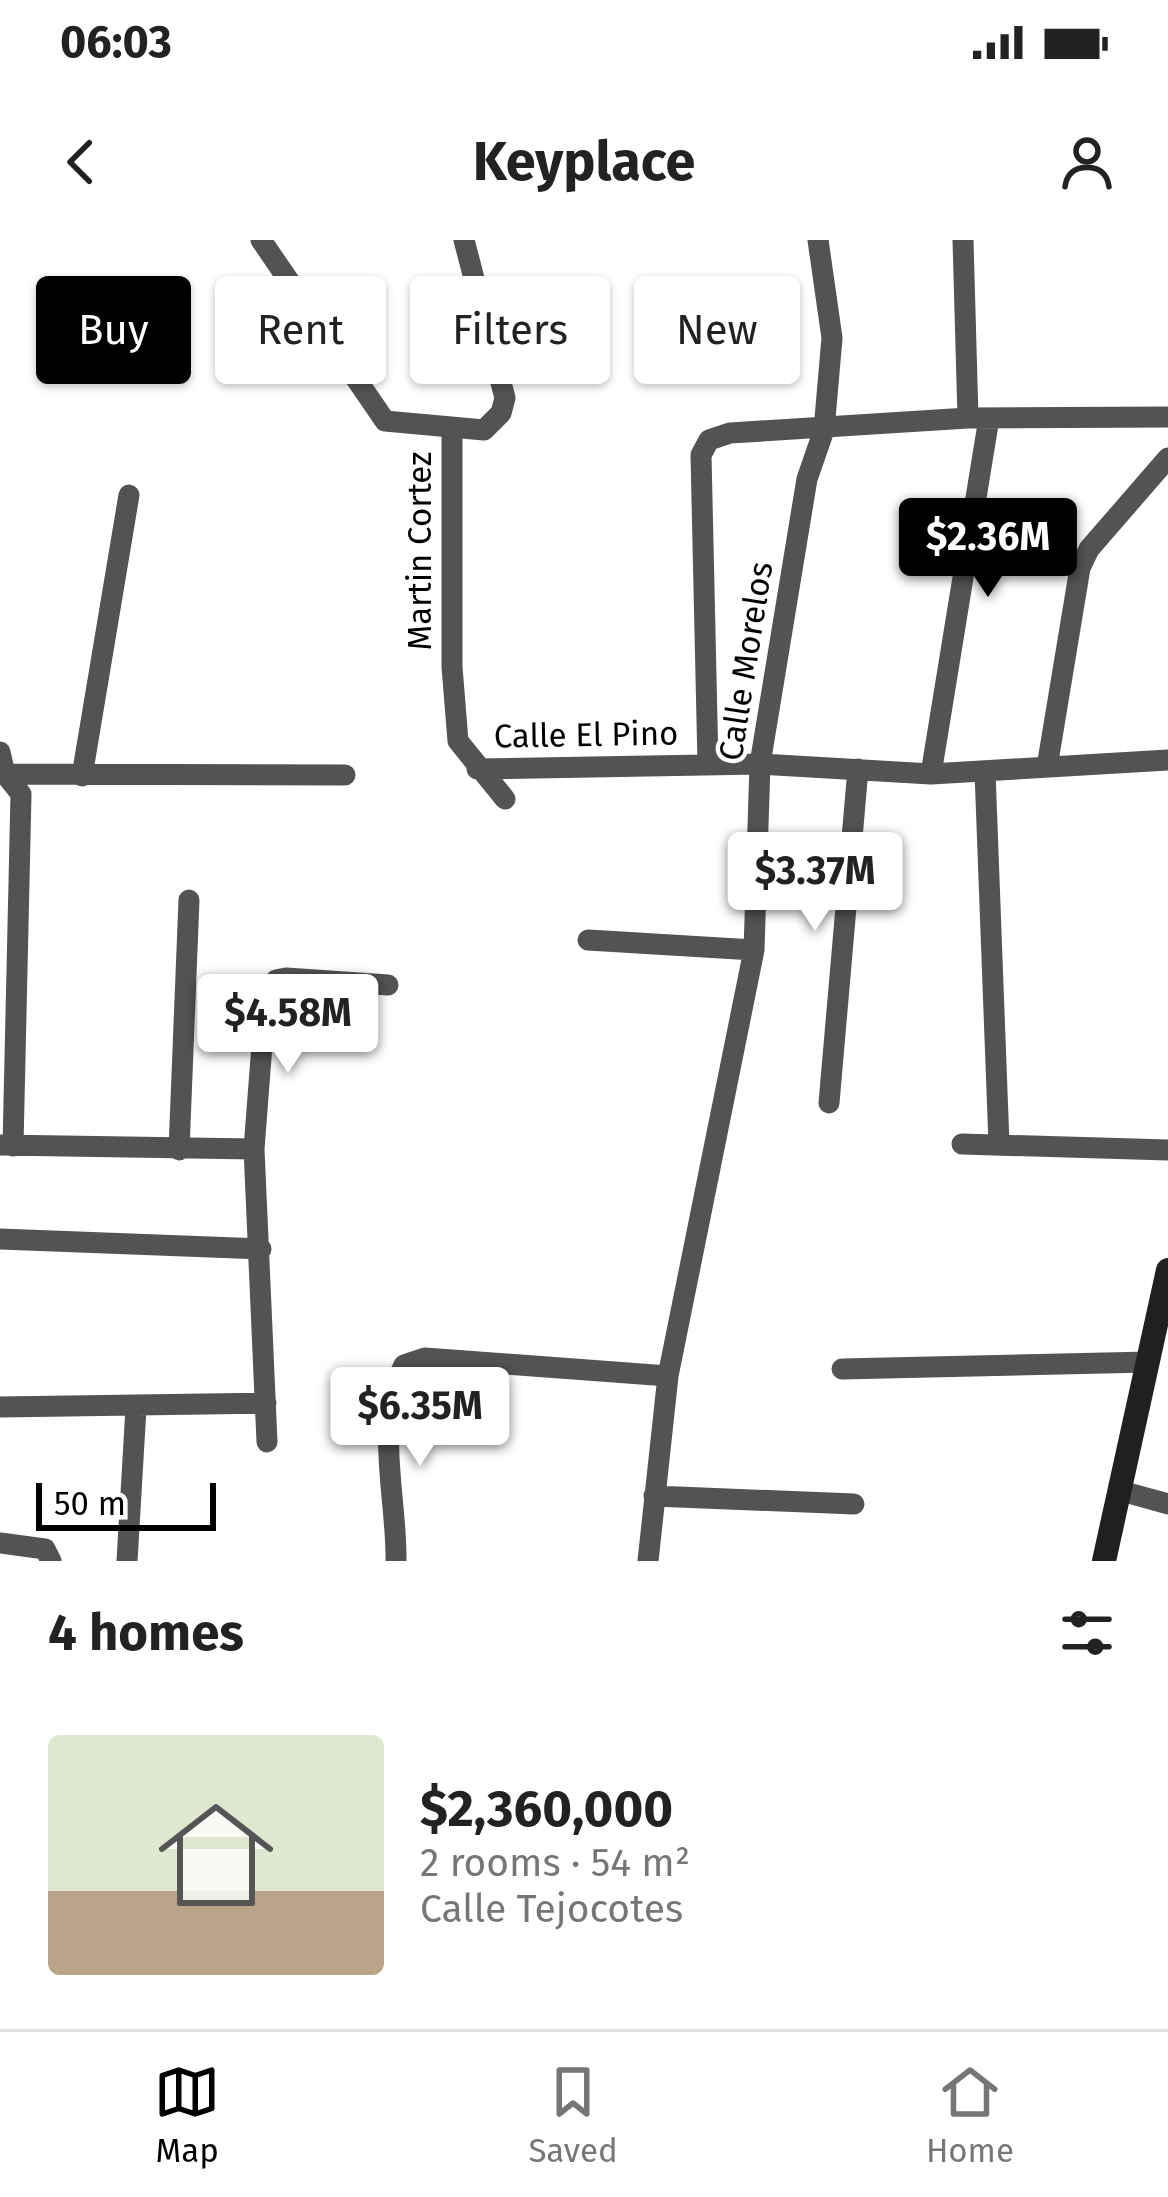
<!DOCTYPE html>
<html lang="en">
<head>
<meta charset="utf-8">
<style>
  :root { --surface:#fff; --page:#f6f6f6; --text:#222; --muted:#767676; --line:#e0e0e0; --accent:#000 }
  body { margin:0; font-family:"Fira Sans",sans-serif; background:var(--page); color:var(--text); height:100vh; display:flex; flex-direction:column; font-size:45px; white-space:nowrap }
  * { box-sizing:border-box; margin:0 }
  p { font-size:39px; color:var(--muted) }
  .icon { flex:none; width:66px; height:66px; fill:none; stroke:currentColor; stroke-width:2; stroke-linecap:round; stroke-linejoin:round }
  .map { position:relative; height:1321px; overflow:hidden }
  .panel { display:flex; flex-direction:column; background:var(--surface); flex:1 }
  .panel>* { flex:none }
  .guide { position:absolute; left:36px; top:36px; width:1098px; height:108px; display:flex; gap:24px }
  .scale { position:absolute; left:36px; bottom:30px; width:180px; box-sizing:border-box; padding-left:12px; border:6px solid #000; border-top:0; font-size:33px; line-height:42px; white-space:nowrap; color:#000; -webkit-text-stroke:9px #fff; paint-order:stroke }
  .price { position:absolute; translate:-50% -102px; padding:0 27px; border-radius:12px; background:#fff; color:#222; font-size:39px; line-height:78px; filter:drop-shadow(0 3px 6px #0008) }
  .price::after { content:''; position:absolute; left:50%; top:72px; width:36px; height:27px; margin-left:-18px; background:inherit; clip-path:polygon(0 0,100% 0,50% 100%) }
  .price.selected { background:var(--accent); color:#fff }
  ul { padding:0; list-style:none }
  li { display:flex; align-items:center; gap:36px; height:300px; padding:0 48px }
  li+li { border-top:3px solid var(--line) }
  li span { display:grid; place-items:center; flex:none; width:336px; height:240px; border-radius:12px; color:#555 }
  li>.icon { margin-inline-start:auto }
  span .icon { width:144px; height:144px; fill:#fffc; stroke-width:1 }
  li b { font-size:51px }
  h2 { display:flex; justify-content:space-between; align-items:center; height:144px; padding:0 48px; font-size:51px }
  .pill { padding:0 42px; border-radius:12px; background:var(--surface); box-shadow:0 3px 9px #0004; font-size:42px; line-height:108px }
  .pill.selected { background:var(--accent); color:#fff }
  .status { display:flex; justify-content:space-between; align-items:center; height:84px; padding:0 60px; background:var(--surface); direction:ltr }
  .status svg { height:33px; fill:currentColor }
  header { display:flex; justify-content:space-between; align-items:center; height:156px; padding:0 48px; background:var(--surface); font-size:54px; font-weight:700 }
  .dock { display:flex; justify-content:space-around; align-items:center; height:168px; border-top:3px solid var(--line); background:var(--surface); font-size:33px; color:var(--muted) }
  .dock a { display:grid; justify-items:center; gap:6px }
  .dock .selected { color:var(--accent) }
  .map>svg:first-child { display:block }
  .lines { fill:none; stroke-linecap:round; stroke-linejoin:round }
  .minor { stroke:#535353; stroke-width:21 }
  .secondary { stroke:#202020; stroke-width:24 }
  .labels { text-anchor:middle; stroke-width:9; stroke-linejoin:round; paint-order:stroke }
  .street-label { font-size:33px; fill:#000; stroke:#fff }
</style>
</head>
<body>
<div class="status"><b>06:03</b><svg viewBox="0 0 49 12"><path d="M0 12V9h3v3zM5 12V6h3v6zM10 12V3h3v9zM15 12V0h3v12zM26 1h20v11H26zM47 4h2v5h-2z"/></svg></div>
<header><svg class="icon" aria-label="back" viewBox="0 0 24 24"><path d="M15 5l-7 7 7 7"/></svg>Keyplace<svg class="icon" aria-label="person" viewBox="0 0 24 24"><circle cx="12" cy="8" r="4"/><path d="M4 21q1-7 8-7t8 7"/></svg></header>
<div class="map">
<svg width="1168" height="1321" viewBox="0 0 1168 1321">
  <rect width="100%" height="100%" fill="#fff"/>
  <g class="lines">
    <path class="minor" d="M 261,0 L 385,181 L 484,190 L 501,173 L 505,158 L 464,0
      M 963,0 L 968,178
      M 452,191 L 452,427 L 458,501 L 505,559
      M 0,512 L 5,534 L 21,554 L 13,906
      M 708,525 L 701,215 L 709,200 L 730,193 L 968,178 L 1168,177
      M 1047,527 L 1080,328 L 1089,309 L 1168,218
      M 477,529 L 760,524 L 931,534 L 1168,520
      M 985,532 L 999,904
      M 0,534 L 345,535
      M 931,534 L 989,178
      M 82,536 L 129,255
      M 588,700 L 754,710
      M 829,863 L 858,529
      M 962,904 L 1168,910
      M 1,905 L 254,909
      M 179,910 L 189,660
      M 0,999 L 261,1009
      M 842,1129 L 1149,1122
      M 0,1167 L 266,1163
      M 267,1202 L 254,909 L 266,753 L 276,740 L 286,738 L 388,745
      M 1121,1251 L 1168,1264
      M 654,1256 L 854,1264
      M 0,1303 L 45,1309 L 51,1321
      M 127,1321 L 136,1168
      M 396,1321 C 397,1257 374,1185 404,1125 L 425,1118 L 668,1136
      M 648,1321 L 668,1136 L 754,710 L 760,524 L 807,239 L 824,190 L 832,98 L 818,0"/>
    <path class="secondary" d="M 1104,1321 L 1168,1030"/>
  </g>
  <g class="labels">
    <g class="street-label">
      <text transform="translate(419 311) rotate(-90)" y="12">Martin Cortez</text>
      <text transform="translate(745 421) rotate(-81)" y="12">Calle Morelos</text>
      <text transform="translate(586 494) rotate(-1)" y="12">Calle El Pino</text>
    </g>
  </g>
</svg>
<div class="scale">50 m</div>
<b class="price selected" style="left:988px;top:360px">$2.36M</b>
<b class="price" style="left:815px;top:694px">$3.37M</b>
<b class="price" style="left:288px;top:836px">$4.58M</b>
<b class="price" style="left:420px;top:1229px">$6.35M</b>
<div class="guide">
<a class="pill selected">Buy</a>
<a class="pill">Rent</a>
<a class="pill">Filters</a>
<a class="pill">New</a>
</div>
</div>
<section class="panel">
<h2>4 homes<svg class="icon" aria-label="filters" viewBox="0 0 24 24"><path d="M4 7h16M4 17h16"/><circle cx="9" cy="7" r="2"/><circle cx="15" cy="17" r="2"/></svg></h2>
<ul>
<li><span style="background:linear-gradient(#dfe7d0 65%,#b9a48a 0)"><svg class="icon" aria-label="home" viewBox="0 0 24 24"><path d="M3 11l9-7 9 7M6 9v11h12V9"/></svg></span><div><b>$2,360,000</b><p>2 rooms · 54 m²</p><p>Calle Tejocotes</p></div></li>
</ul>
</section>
<nav class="dock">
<a class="selected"><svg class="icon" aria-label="map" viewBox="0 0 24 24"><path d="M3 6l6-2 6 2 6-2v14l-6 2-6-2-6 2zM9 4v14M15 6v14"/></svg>Map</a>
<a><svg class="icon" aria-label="saved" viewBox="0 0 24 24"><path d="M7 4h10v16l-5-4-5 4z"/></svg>Saved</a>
<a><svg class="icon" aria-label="home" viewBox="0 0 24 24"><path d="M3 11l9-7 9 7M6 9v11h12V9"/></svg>Home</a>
</nav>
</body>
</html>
